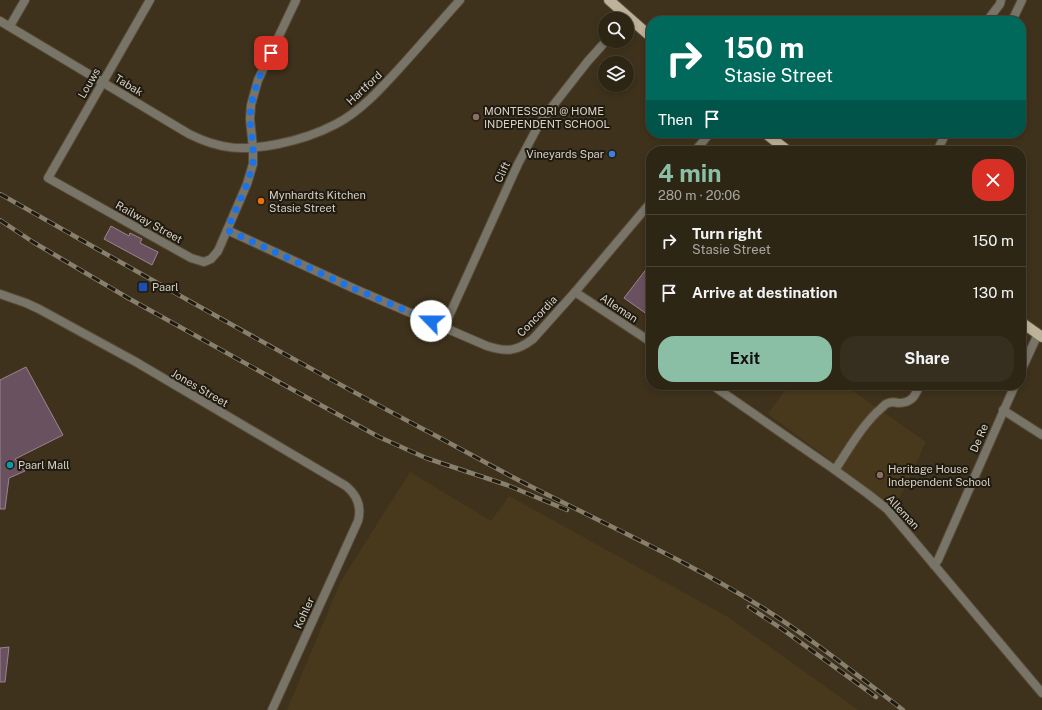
<!DOCTYPE html>
<meta charset="utf-8">
<style>
:root{--surface:#2e2615;--page:#362e1e;--text:#f1f3f6;--muted:#a7a5a0;--line:#494334;--accent:#8abfa5}
body{margin:0;font-family:"Public Sans",sans-serif;background:var(--page);color:var(--text);height:100vh;display:flex;flex-direction:column;font-size:15px;white-space:nowrap}
*{box-sizing:border-box;margin:0}
p{font-size:13px;color:var(--muted)}
.icon{flex:none;width:22px;height:22px;fill:none;stroke:currentColor;stroke-width:2;stroke-linecap:round;stroke-linejoin:round}
.map{position:relative;flex:1;overflow:hidden}
.drawer{position:absolute;left:646px;top:146px;width:380px;height:244px;display:flex;flex-direction:column;background:var(--surface);border-radius:16px;box-shadow:0 2px 6px #0003,0 0 0 1px var(--line)}
.drawer>*{flex:none}
.hud{position:absolute;left:646px;top:16px;width:380px;height:122px;border-radius:16px;box-shadow:0 2px 6px #0003,0 0 0 1px var(--line);background:#00695c;color:#fff;overflow:hidden}
.controls{position:absolute;left:598px;top:12px;display:grid;gap:8px}
.controls a{display:grid;place-items:center;width:36px;height:36px;border-radius:50%;background:var(--surface);box-shadow:0 2px 6px #0003,0 0 0 1px var(--line);font-size:20px}
.pin{position:absolute;display:grid;place-items:center;width:34px;height:34px;color:#fff;margin:-17px;border-radius:8px;box-shadow:0 2px 6px #0006}
.me{position:absolute;width:44px;margin:-22px;rotate:293deg;stroke-linejoin:round;filter:drop-shadow(0 0 3px #0008)}
.turn{display:flex;align-items:center;gap:14px;height:84px;padding:0 12px;font-size:18px}
.turn .icon{width:52px;height:52px;stroke-width:2.5}
.turn b{display:block;font-size:28px;line-height:34px}
.then{display:flex;align-items:center;height:38px;padding:0 12px;background:#0003;gap:8px;font-size:15px}
.round{display:grid;place-items:center;flex:none;width:42px;height:42px;border-radius:16px;background:var(--page)}
.overview{display:flex;align-items:center;justify-content:space-between;height:68px;padding:0 12px}
h1{font-size:24px;font-weight:700;line-height:30px;color:var(--accent)}
.action{display:flex;gap:8px;margin-top:auto;padding:8px 12px}
.action a{flex:1;height:46px;border-radius:16px;background:var(--accent);color:#111;font-size:16px;font-weight:700;line-height:46px;text-align:center}
.action a+a{background:var(--page);color:var(--text)}
ul{padding:0;list-style:none}
li{display:flex;align-items:center;gap:12px;height:52px;padding:0 12px;border-top:1px solid var(--line)}
li div{flex:1}
li b{display:block;font-size:15px}
li em{font-style:normal}
.map>svg:first-child{display:block}
.built{fill:#49391c}
.building{fill:#695160;stroke:#9e8393}
.lines{fill:none;stroke-linecap:round;stroke-linejoin:round}
.street-casing{stroke:#5a4e3a;stroke-width:10}
.primary-casing{stroke:#5a4e3a;stroke-width:12}
.street{stroke:#797468;stroke-width:8}
.primary{stroke:#bdb39a;stroke-width:10}
.rail-casing{stroke:#897f6d;stroke-width:4.5}
.rail{stroke:#201b11;stroke-width:3;stroke-dasharray:9;stroke-linecap:butt}
.route{stroke:#1a73e8;stroke-width:7;stroke-dasharray:0 12.6}
.education-dot{fill:#8d6e63;stroke:#201b11;stroke-width:1.5}
.shop-dot{fill:#3f7fe0;stroke:#201b11;stroke-width:1.5}
.food-dot{fill:#e8710a;stroke:#201b11;stroke-width:1.5}
.transit-dot{fill:#1a4fb4;stroke:#201b11;stroke-width:1.5}
.culture-dot{fill:#0f9aa8;stroke:#201b11;stroke-width:1.5}
.labels{text-anchor:middle;stroke-width:4;stroke-linejoin:round;paint-order:stroke}
.street-label{font-size:11px;fill:#d8d0c3;stroke:#201b11}
.poi-label{font-size:11px;fill:#d8d0c3;stroke:#201b11;text-anchor:start}
</style>
<div class="map">
<svg width="1042" height="710" viewBox="0 0 1042 710">
<rect width="100%" height="100%" fill="#3e321c"/>
<g class="built">
<polygon points="789,385 844,385 926,442 895,508 768,414"/>
<polygon points="410,472 491,521 509,496 728,617 858,710 287,710 340,583"/>
</g>
<g class="building">
<polygon points="111,226 129,236 130,233 142,239 140,243 158,252 152,265 104,239"/>
<polygon points="651,263 651,317 624,298"/>
<polygon points="26,367 63,435 15,459 25,471 9,478 5,509 0,509 0,380"/>
<polygon points="9,647 5,682 0,682 0,648"/>
</g>
<g class="lines">
<g class="street-casing">
<g id="street">
<polyline points="150,0 48,178 191,258 204,262 211,259 218,251 247,184 253,164 253,148 250,119 251,105 258,80 296,0"/>
<path d="M0,21L189,134C221,150 244,151 278,144C298,140 317,134 336,124C363,110 385,84 406,61C424,41 442,20 460,0"/>
<polyline points="987,21 1000,4 1001,0"/>
<polyline points="1012,21 1022,0"/>
<polyline points="10,26 25,0"/>
<polyline points="695,151 710,133"/>
<polyline points="937,151 946,133"/>
<path d="M227,230L355,289L487,346C506,352 516,352 533,339L575,292L651,202"/>
<polyline points="575,292 651,342"/>
<path d="M0,294L26,303L39,309L136,362L346,486C357,495 362,506 358,521L272,710"/>
<polyline points="444,327 518,164 537,128 548,112 588,61 606,41"/>
<polyline points="1021,371 1038,334"/>
<polyline points="712,385 835,470 868,494 887,509 1042,693"/>
<polyline points="1003,410 1042,435"/>
<path d="M835,470C848,450 860,429 877,412C880,410 883,406 886,404C890,402 894,402 898,403C912,403 915,396 920,385"/>
<polyline points="934,565 938,560 1015,385"/>
</g>
</g>
<g class="primary-casing">
<g id="primary">
<polyline points="609,0 651,37"/>
<polyline points="765,133 788,151"/>
<polyline points="1021,322 1042,337"/>
</g>
</g>
<use href="#street" class="street"/>
<use href="#primary" class="primary"/>
<g class="rail-casing">
<g id="rail">
<path d="M0,194C140,273 279,353 421,428C458,447 494,468 532,487C609,526 689,562 763,608C812,639 857,675 903,710"/>
<polyline points="0,220 33,242 128,298 286,386 379,437 426,458 507,485 567,510"/>
<polyline points="749,607 782,629 876,697"/>
</g>
</g>
<use href="#rail" class="rail"/>
</g>
<g class="lines">
<polyline class="route" points="271,53 258,80 251,105 250,119 253,148 253,164 247,184 227,230 355,289 431,321"/>
</g>
<g class="education-dot">
<circle cx="476" cy="117" r="4"/>
<circle cx="880" cy="475" r="4"/>
</g>
<circle class="shop-dot" cx="612" cy="154" r="4"/>
<circle class="food-dot" cx="261" cy="201" r="4"/>
<rect class="transit-dot" x="138" y="282" width="10" height="10" rx="2"/>
<circle class="culture-dot" cx="10" cy="465" r="4"/>
<g class="labels">
<g class="street-label">
<text transform="translate(89 83) rotate(-60)" y="4">Louws</text>
<text transform="translate(129 85) rotate(31)" y="4">Tabak</text>
<text transform="translate(364 88) rotate(-43)" y="4">Hartford</text>
<text transform="translate(502 172) rotate(-65)" y="4">Clift</text>
<text transform="translate(149 222) rotate(29)" y="4">Railway Street</text>
<text transform="translate(619 308) rotate(33)" y="4">Alleman</text>
<text transform="translate(537 316) rotate(-46)" y="4">Concordia</text>
<text transform="translate(200 388) rotate(30)" y="4">Jones Street</text>
<text transform="translate(979 438) rotate(-67)" y="4">De Re</text>
<text transform="translate(903 512) rotate(47)" y="4">Alleman</text>
<text transform="translate(304 613) rotate(-66)" y="4">Kohler</text>
</g>
<g class="poi-label">
<text x="484" y="115">MONTESSORI @ HOME<tspan x="484" dy="13">INDEPENDENT SCHOOL</tspan></text>
<text x="604" y="158" text-anchor="end">Vineyards Spar</text>
<text x="269" y="199">Mynhardts Kitchen<tspan x="269" dy="13">Stasie Street</tspan></text>
<text x="152" y="291">Paarl</text>
<text x="18" y="469">Paarl Mall</text>
<text x="888" y="473">Heritage House<tspan x="888" dy="13">Independent School</tspan></text>
</g>
</g>
</svg>
<div class="controls">
<a><svg class="icon" aria-label="search" viewBox="0 0 24 24"><circle cx="10" cy="10" r="6"/><path d="M15 15l6 6"/></svg></a>
<a><svg class="icon" aria-label="layers" viewBox="0 0 24 24"><path d="M12 4l9 5-9 5-9-5zM3 14l9 5 9-5"/></svg></a>
</div>
<div class="pin" style="left:271px;top:53px;background:#d93025"><svg class="icon" aria-label="arrive" viewBox="0 0 24 24"><path d="M6 21V4h12l-3 4 3 4H6"/></svg></div>
<svg class="me" style="left:431px;top:321px" viewBox="-20 -20 40 40"><circle r="19" fill="#fff"/><path d="M0-13L10 11 0 6-10 11z" fill="#1a73e8"/></svg>
<div class="hud">
<div class="turn"><svg class="icon" aria-label="right" viewBox="0 0 24 24"><path d="M7 20v-9h11M14 6l5 5-5 5"/></svg><div><b>150 m</b>Stasie Street</div></div>
<div class="then">Then<svg class="icon" aria-label="arrive" viewBox="0 0 24 24"><path d="M6 21V4h12l-3 4 3 4H6"/></svg></div>
</div>
<section class="drawer">
<div class="overview"><div><h1>4 min</h1><p>280 m · 20:06</p></div><a class="round" style="background:#d93025;color:#fff"><svg class="icon" aria-label="close" viewBox="0 0 24 24"><path d="M6 6l12 12M18 6L6 18"/></svg></a></div>
<ul>
<li><svg class="icon" aria-label="right" viewBox="0 0 24 24"><path d="M7 20v-9h11M14 6l5 5-5 5"/></svg><div><b>Turn right</b><p>Stasie Street</p></div><em>150 m</em></li>
<li><svg class="icon" aria-label="arrive" viewBox="0 0 24 24"><path d="M6 21V4h12l-3 4 3 4H6"/></svg><div><b>Arrive at destination</b></div><em>130 m</em></li>
</ul>
<div class="action"><a>Exit</a><a>Share</a></div>
</section>
</div>
